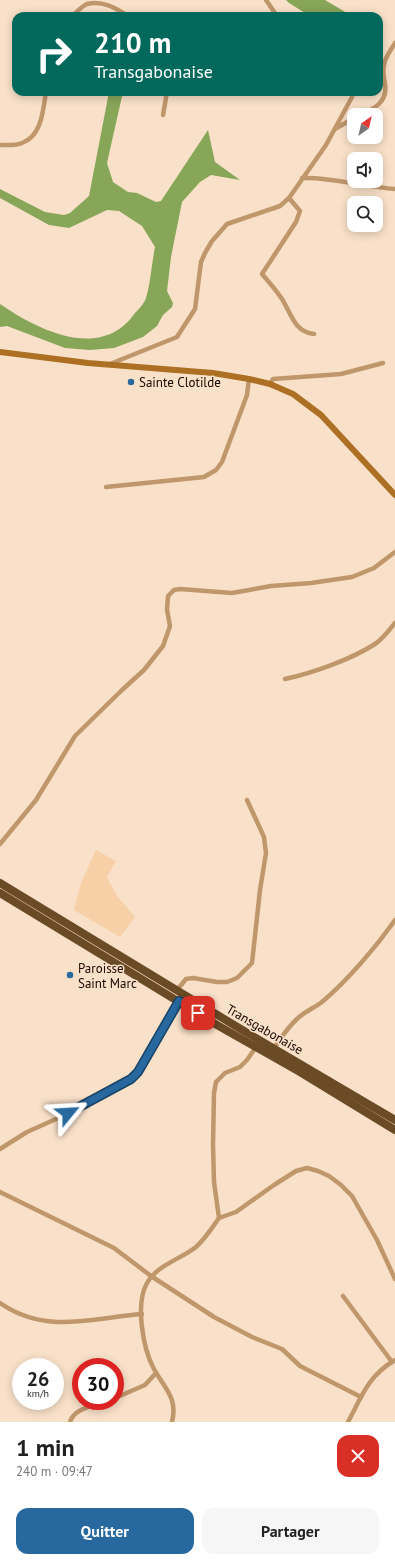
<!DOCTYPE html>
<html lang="fr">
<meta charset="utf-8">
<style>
:root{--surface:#fff;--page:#f6f6f6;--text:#222;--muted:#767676;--accent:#27689e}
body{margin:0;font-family:"PT Sans",sans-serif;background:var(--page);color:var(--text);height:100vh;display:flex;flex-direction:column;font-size:15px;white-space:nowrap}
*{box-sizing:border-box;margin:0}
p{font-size:13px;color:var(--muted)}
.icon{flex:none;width:22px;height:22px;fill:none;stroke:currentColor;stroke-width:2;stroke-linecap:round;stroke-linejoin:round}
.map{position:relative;height:1422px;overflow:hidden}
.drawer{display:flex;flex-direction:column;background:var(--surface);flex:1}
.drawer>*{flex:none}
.hud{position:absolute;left:12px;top:12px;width:371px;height:84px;border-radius:12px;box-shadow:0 2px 10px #0003;background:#00695c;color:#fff;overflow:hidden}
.needle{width:26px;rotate:34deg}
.fabs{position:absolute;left:347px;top:108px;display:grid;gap:8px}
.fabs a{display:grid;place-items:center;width:36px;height:36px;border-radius:8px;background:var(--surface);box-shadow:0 2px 10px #0003;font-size:20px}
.speed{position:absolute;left:12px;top:1358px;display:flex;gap:8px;font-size:20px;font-weight:700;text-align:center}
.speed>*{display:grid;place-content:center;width:52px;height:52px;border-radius:50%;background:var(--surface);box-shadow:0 2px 10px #0003;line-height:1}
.speed small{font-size:10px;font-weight:400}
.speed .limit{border:6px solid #d22;background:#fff;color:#111}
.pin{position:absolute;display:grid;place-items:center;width:34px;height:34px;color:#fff;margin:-17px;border-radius:8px;box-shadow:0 2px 6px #0006}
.me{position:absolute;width:44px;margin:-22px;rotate:63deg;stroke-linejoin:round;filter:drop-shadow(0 0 3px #0008)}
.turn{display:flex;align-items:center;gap:14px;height:84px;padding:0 16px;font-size:18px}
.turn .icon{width:52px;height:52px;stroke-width:2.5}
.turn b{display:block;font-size:28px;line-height:34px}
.round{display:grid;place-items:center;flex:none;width:42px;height:42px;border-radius:12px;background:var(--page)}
.head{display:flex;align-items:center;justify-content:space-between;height:68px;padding:0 16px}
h1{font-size:24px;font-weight:700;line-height:30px}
.action{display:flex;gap:8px;margin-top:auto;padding:8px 16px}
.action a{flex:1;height:46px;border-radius:12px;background:var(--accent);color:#fff;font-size:16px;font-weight:700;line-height:46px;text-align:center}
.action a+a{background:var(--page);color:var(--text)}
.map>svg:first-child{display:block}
.built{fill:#f8d0a8}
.water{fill:#87a658}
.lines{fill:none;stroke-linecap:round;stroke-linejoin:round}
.street{stroke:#c0966b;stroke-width:4.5}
.secondary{stroke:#ac6f23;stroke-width:6}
.highway{stroke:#6b4a26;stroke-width:8}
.route-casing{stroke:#194467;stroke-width:10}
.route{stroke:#27689e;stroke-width:7}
.poi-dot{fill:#27689e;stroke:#f9e0c8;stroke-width:1.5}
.labels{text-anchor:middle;stroke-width:3;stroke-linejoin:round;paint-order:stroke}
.poi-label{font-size:13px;fill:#170700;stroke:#f9e0c8;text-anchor:start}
.street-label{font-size:13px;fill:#170700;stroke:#f9e0c8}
</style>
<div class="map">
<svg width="395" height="1422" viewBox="0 0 395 1422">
<rect width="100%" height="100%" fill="#f9e0c8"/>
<polygon class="built" points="96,850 116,861 107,877 117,896 135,917 120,937 74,910 81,883"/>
<g class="water">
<polygon points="286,0 325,0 352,16 310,16 289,3"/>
<path d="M109,92H123L107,163L113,182L128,192L137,193L156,202L161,201L208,130L215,162L240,180L211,175L200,182L182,202L171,257L167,291L173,303L172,307L163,315L157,326L143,337L114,348L90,350L65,348L7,326L0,327V304C38,330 101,362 135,313C139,309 144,304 146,298C150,286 152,262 155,247L142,226L119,211L107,210L69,228L49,225L0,198V189L45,212L64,215L70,213L89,196Z"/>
</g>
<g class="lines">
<g class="street">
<polyline points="266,0 277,16"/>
<path d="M72,16C77,12 82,6 87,4C102,0 116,8 128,16"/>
<polyline points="163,115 167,92"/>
<path d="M360,115C374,109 388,102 385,84C384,77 382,73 384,65C385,57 391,50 395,43"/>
<polyline points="335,129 354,118"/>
<path d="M0,145C7,145 16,146 22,143C42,136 43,110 46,92"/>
<path d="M302,178C333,177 364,187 395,189"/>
<path d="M289,198L300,211L296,222L262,274C269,282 276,290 282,299C291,313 294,332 314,334"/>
<polyline points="110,364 177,337 195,309 201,262 205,253 212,241 227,224 280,206 289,198 326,145 352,97 353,92"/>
<polyline points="270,384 273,379 341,374 383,363"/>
<polyline points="106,487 204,477 216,470 222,462 247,395 249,379"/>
<path d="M285,679C313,673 352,659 375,644C383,639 389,630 395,623"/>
<polyline points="0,844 36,800 75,736 122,690 144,670 163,646 170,626 167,610 168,596 174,590 180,589 232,593 271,586 311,583 352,577 374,568 395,552"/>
<polyline points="177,990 186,979 193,978 217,982 227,982 237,978 252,963 260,890 266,853 264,837 247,800"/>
<path d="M274,1048C281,1038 288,1027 297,1019C304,1012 314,1008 322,1002C347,981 376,947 395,920"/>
<path d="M0,1149L27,1132L56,1119L131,1079C152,1058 164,1027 179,1001"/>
<polyline points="0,1192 114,1248 151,1276 214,1317 252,1337 282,1349 300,1366 361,1397"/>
<polyline points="219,1218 236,1212 274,1185 296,1171 307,1168 318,1171 329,1176 341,1185 352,1196 377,1240 395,1279"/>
<polyline points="343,1296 392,1362"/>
<path d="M0,1303C47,1335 90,1318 142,1314"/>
<polyline points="115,1398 145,1385 156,1373"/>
<path d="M70,1422C74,1408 94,1406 106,1401"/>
<path d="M172,1422C178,1398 165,1389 154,1369C143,1349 135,1304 147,1283C157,1265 181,1259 196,1247C205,1239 212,1228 219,1218L214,1182L213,1145L214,1093L216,1082L225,1073L240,1067L247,1060L256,1047"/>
<path d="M348,1422C362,1396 368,1376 395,1360"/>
</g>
<polyline class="secondary" points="0,352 88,363 213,373 249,379 270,384 293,394 321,415 395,495"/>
<g class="highway">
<polyline points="0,883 239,1028 395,1120"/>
<polyline points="0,893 217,1025 300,1072 395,1130"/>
</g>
</g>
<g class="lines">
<g class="route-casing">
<polyline id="route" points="68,1113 131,1079 138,1072 179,1001 198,1013"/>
</g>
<use href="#route" class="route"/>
</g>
<g class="poi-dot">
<circle cx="131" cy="382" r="4"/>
<circle cx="70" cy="975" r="4"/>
</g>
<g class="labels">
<g class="poi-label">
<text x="139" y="387">Sainte Clotilde</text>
<text x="78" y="973">Paroisse<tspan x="78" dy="15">Saint Marc</tspan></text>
</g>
<g class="street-label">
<text transform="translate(265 1029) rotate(30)" y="5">Transgabonaise</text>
</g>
</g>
</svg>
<div class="fabs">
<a><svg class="needle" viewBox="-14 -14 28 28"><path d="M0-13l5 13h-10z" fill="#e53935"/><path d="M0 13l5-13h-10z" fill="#767676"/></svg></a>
<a><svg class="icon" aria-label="sound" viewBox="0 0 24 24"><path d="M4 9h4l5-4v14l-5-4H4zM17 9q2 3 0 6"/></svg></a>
<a><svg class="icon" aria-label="search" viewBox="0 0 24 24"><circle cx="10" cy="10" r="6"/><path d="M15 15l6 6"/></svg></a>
</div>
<div class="speed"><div>26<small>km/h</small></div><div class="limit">30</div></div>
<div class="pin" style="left:198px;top:1013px;background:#d93025"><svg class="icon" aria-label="arrive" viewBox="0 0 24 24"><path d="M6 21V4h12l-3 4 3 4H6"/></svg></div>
<svg class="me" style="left:68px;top:1113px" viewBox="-20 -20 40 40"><path d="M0-17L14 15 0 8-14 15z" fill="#27689e" stroke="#fff" stroke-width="4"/></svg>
<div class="hud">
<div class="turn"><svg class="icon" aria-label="right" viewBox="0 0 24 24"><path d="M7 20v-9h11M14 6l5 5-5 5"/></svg><div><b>210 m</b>Transgabonaise</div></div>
</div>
</div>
<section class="drawer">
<div class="head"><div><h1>1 min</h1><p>240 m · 09:47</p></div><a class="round" style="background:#d93025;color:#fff"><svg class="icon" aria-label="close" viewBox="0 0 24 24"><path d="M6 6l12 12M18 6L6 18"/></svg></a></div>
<div class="action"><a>Quitter</a><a>Partager</a></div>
</section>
